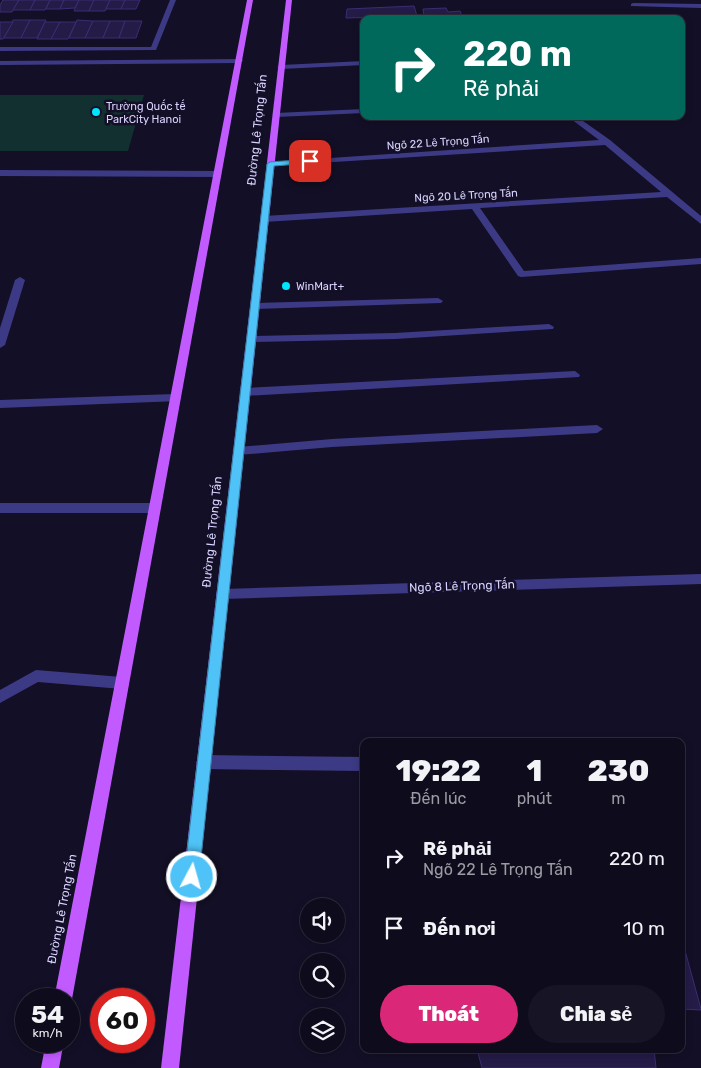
<!DOCTYPE html>
<html lang="vi">
<meta charset="utf-8">
<style>
:root{--surface:#0e0b1c;--page:#171425;--text:#f1f3f6;--muted:#9b9ba3;--line:#2e2b3b;--accent:#db2777}
body{margin:0;font-family:Rubik,sans-serif;background:var(--page);color:var(--text);height:100vh;display:flex;flex-direction:column;font-size:19px;white-space:nowrap}
*{box-sizing:border-box;margin:0}
p{font-size:16px;color:var(--muted)}
.icon{flex:none;width:28px;height:28px;fill:none;stroke:currentColor;stroke-width:2;stroke-linecap:round;stroke-linejoin:round}
.map{position:relative;flex:1;overflow:hidden}
.drawer{position:absolute;left:360px;top:738px;width:325px;height:315px;display:flex;flex-direction:column;background:var(--surface);border-radius:10px;box-shadow:0 2px 8px #0003,0 0 0 1px var(--line)}
.drawer>*{flex:none}
.guide{position:absolute;left:360px;top:15px;width:325px;height:105px;border-radius:10px;box-shadow:0 2px 8px #0003,0 0 0 1px var(--line);background:#00695c;color:#fff;overflow:hidden}
.fabs{position:absolute;left:300px;top:898px;display:grid;gap:10px}
.fabs a{display:grid;place-items:center;width:45px;height:45px;border-radius:50%;background:var(--surface);box-shadow:0 2px 8px #0003,0 0 0 1px var(--line);font-size:25px}
.speed{position:absolute;left:15px;top:988px;display:flex;gap:10px;font-size:25px;font-weight:700;text-align:center}
.speed>*{display:grid;place-content:center;width:65px;height:65px;border-radius:50%;background:var(--surface);box-shadow:0 2px 8px #0003,0 0 0 1px var(--line);line-height:1}
.speed small{font-size:12px;font-weight:400}
.speed .limit{border:8px solid #d22;background:#fff;color:#111}
.pin{position:absolute;display:grid;place-items:center;width:42px;height:42px;color:#fff;margin:-21px;border-radius:10px;box-shadow:0 2px 8px #0006}
.me{position:absolute;width:55px;margin:-28px;rotate:6deg;stroke-linejoin:round;filter:drop-shadow(0 0 4px #0008)}
.turn{display:flex;align-items:center;gap:18px;height:105px;padding:0 20px;font-size:22px}
.turn .icon{width:65px;height:65px;stroke-width:2.5}
.turn b{display:block;font-size:35px;line-height:42px}
.eta{display:flex;justify-content:space-evenly;align-items:center;height:85px;text-align:center}
.eta b{font-size:30px;font-weight:800;line-height:35px}
.cta{display:flex;gap:10px;margin-top:auto;padding:10px 20px}
.cta a{flex:1;height:58px;border-radius:30px;background:var(--accent);color:#fff;font-size:20px;font-weight:800;line-height:58px;text-align:center}
.cta a+a{background:var(--page);color:var(--text)}
ul{padding:0;list-style:none}
li{display:flex;align-items:center;gap:15px;height:70px;padding:0 20px}
li div{flex:1}
li b{display:block;font-size:19px}
li em{font-style:normal}
.map>svg:first-child{display:block}
.green{fill:#12302f}
.building{fill:#241b47;stroke:#3b2d73}
.lines{fill:none;stroke-linecap:round;stroke-linejoin:round}
.minor{fill:#3d3a85;fill-rule:evenodd}
.major{fill:#c25bff;fill-rule:evenodd}
.route{fill:#4fc3f7;stroke:#337fa1}
.poi-dot{fill:#00e5ff;stroke:#130f26;stroke-width:2}
.labels{text-anchor:middle;stroke-width:5;stroke-linejoin:round;paint-order:stroke}
.far-poi-label{font-size:11px;fill:#d9d4ff;stroke:#130f26;text-anchor:start}
.far-street-label{font-size:11px;fill:#d9d4ff;stroke:#130f26}
.street-label{font-size:12px;fill:#d9d4ff;stroke:#130f26}
</style>
<div class="map">
<svg width="701" height="1068" viewBox="0 0 701 1068">
<rect width="100%" height="100%" fill="#130f26"/>
<polygon class="green" points="0,95 144,95 128,151 0,151"/>
<g class="building">
<polygon points="3,0 19,0 12,12 0,12 0,5"/>
<polygon points="19,0 35,0 30,10 13,10"/>
<polygon points="35,0 50,0 45,10 30,10"/>
<polygon points="50,0 64,0 60,9 46,9"/>
<polygon points="64,0 79,0 75,8 60,9"/>
<polygon points="79,0 94,0 89,11 74,11"/>
<polygon points="94,0 110,0 105,11 89,11"/>
<polygon points="110,0 125,0 121,9 106,9"/>
<polygon points="125,0 140,0 136,9 121,9"/>
<polygon points="414,6 417,16 346,18 347,9"/>
<polygon points="446,8 448,12 460,11 463,19 437,19 436,16 424,16 423,9"/>
<polygon points="13,20 30,20 21,38 4,38"/>
<polygon points="30,20 46,20 37,38 21,38"/>
<polygon points="77,20 93,21 85,38 69,38"/>
<polygon points="93,21 110,21 103,38 85,38"/>
<polygon points="110,21 125,21 119,38 103,38"/>
<polygon points="125,21 142,21 136,38 119,38"/>
<polygon points="0,22 13,22 3,39 0,39"/>
<polygon points="45,22 60,22 51,39 37,39"/>
<polygon points="60,22 76,22 68,39 51,39"/>
<polygon points="681,936 701,1009 701,1010 681,1009"/>
<polygon points="477,1049 654,1049 656,1068 482,1068"/>
</g>
<g class="lines">
<g class="minor">
<polygon points="170,0 176,0 156,50 0,51 0,47 151,47"/>
<polygon points="633,3 701,4 701,8 631,6 631,4"/>
<polygon points="242,59 243,61 239,63 0,65 0,61"/>
<polygon points="364,61 364,65 281,69 277,67 281,65"/>
<polygon points="364,109 364,113 276,117 272,115 276,113"/>
<polygon points="567,116 576,116 610,140 701,216 701,224 667,197 480,208 524,271 701,258 701,264 521,277 518,276 472,209 264,222 260,219 264,216 661,192 605,145 270,166 266,164 270,162 599,140"/>
<polygon points="0,170 218,171 222,174 218,177 0,176"/>
<polygon points="20,277 25,280 5,345 0,348 0,328 15,280"/>
<polygon points="438,298 443,301 441,303 255,309 250,306 255,303"/>
<polygon points="549,324 554,327 553,329 395,339 251,342 246,339 251,336 395,333"/>
<polygon points="575,371 580,375 579,377 244,396 239,392 244,388"/>
<polygon points="175,394 179,395 180,398 179,401 0,408 0,400"/>
<polygon points="597,425 603,429 597,433 332,447 238,455 232,451 238,447 332,439"/>
<polygon points="0,503 155,503 159,505 161,508 159,511 155,513 0,513"/>
<polygon points="701,574 701,584 223,599 218,598 216,594 218,590 223,589"/>
<polygon points="36,670 122,677 127,679 129,683 127,687 122,689 38,682 0,703 0,690"/>
<polygon points="204,755 364,757 364,771 204,769 199,767 196,762 199,757"/>
</g>
<g class="major">
<polygon points="247,0 253,0 72,999 69,1006 69,999 54,999"/>
<polygon points="286,0 292,0 179,1068 161,1068"/>
<polygon points="46,1041 64,1041 59,1068 41,1068"/>
</g>
</g>
<polygon class="route" points="310,159 313,160 313,163 274,166 199,877 197,883 192,885 186,883 184,877 267,164 270,162"/>
<g class="poi-dot">
<circle cx="96" cy="112" r="5"/>
<circle cx="286" cy="286" r="5"/>
</g>
<g class="labels">
<g class="far-poi-label">
<text x="106" y="110">Trường Quốc tế<tspan x="106" dy="13">ParkCity Hanoi</tspan></text>
<text x="296" y="290">WinMart+</text>
</g>
<g class="far-street-label">
<text transform="translate(438 142) rotate(-4)" y="4">Ngõ 22 Lê Trọng Tấn</text>
<text transform="translate(466 195) rotate(-3)" y="4">Ngõ 20 Lê Trọng Tấn</text>
</g>
<g class="street-label">
<text transform="translate(257 130) rotate(-84)" y="4">Đường Lê Trọng Tấn</text>
<text transform="translate(212 532) rotate(-84)" y="4">Đường Lê Trọng Tấn</text>
<text transform="translate(462 586) rotate(-2)" y="4">Ngõ 8 Lê Trọng Tấn</text>
<text transform="translate(62 909) rotate(-79)" y="4">Đường Lê Trọng Tấn</text>
</g>
</g>
</svg>
<div class="fabs">
<a><svg class="icon" aria-label="sound" viewBox="0 0 24 24"><path d="M4 9h4l5-4v14l-5-4H4zM17 9q2 3 0 6"/></svg></a>
<a><svg class="icon" aria-label="search" viewBox="0 0 24 24"><circle cx="10" cy="10" r="6"/><path d="M15 15l6 6"/></svg></a>
<a><svg class="icon" aria-label="layers" viewBox="0 0 24 24"><path d="M12 4l9 5-9 5-9-5zM3 14l9 5 9-5"/></svg></a>
</div>
<div class="speed"><div>54<small>km/h</small></div><div class="limit">60</div></div>
<div class="pin" style="left:310px;top:161px;background:#d93025"><svg class="icon" aria-label="arrive" viewBox="0 0 24 24"><path d="M6 21V4h12l-3 4 3 4H6"/></svg></div>
<svg class="me" style="left:192px;top:877px" viewBox="-20 -20 40 40"><circle r="17" fill="#4fc3f7" stroke="#fff" stroke-width="3"/><path d="M0-11L8 9 0 5-8 9z" fill="#fff"/></svg>
<div class="guide">
<div class="turn"><svg class="icon" aria-label="right" viewBox="0 0 24 24"><path d="M7 20v-9h11M14 6l5 5-5 5"/></svg><div><b>220 m</b>Rẽ phải</div></div>
</div>
<section class="drawer">
<div class="eta">
<div><b>19:22</b><p>Đến lúc</p></div>
<div><b>1</b><p>phút</p></div>
<div><b>230</b><p>m</p></div>
</div>
<ul>
<li><svg class="icon" aria-label="right" viewBox="0 0 24 24"><path d="M7 20v-9h11M14 6l5 5-5 5"/></svg><div><b>Rẽ phải</b><p>Ngõ 22 Lê Trọng Tấn</p></div><em>220 m</em></li>
<li><svg class="icon" aria-label="arrive" viewBox="0 0 24 24"><path d="M6 21V4h12l-3 4 3 4H6"/></svg><div><b>Đến nơi</b></div><em>10 m</em></li>
</ul>
<div class="cta"><a>Thoát</a><a>Chia sẻ</a></div>
</section>
</div>
